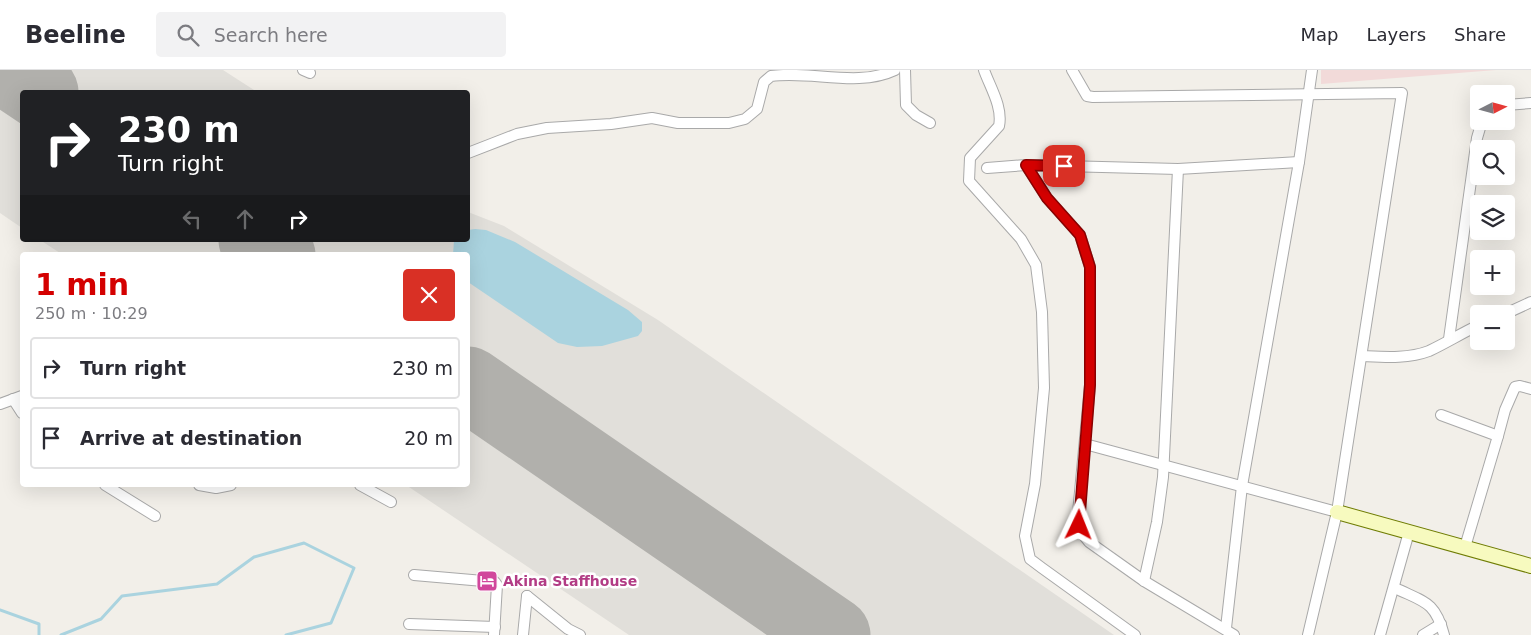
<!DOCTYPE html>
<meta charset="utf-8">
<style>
:root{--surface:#fff;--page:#f2f2f3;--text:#2b2b33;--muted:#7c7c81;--line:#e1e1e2;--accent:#d40000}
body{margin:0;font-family:"DejaVu Sans",sans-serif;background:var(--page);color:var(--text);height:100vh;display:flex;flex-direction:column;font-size:19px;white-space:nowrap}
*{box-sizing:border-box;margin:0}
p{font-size:16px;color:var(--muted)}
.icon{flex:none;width:28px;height:28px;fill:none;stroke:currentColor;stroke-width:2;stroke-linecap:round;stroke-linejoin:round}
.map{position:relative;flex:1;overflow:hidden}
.sheet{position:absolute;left:20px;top:182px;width:450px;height:235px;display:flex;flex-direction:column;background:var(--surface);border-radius:5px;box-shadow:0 5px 20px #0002}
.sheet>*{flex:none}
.banner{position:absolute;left:20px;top:20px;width:450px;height:152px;border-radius:5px;box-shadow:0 5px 20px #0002;background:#202124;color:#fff;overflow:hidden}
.needle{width:32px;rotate:84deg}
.controls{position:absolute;left:1470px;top:15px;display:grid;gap:10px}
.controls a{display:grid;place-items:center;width:45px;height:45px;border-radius:5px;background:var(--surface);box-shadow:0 5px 20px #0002;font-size:25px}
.pin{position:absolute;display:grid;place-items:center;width:42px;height:42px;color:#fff;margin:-21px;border-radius:10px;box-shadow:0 2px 8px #0006}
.me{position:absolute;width:55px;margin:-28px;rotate:2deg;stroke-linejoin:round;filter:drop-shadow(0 0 4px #0008)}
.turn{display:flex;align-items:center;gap:18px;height:105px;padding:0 15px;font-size:22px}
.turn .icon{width:65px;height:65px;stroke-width:2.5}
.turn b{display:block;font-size:35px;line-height:42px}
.lanes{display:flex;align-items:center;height:48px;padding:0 15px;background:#0003;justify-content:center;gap:25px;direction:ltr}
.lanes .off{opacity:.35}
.round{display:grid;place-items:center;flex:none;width:52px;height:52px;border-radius:5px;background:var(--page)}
.overview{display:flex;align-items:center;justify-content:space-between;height:85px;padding:0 15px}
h1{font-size:30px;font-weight:700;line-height:38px;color:var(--accent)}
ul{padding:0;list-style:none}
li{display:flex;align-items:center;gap:15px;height:62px;margin:0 10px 8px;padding:0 5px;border:2px solid var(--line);border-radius:5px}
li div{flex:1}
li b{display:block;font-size:19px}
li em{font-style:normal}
header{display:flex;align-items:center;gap:30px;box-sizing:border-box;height:70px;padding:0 25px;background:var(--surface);border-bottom:1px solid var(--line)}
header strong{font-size:24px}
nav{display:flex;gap:28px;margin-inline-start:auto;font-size:18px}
.search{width:350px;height:45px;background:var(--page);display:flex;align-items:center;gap:12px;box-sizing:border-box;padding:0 18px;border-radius:5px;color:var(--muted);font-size:19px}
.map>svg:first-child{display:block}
.commercial{fill:#f2dad9}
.airport{fill:#e1dfda}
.water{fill:#aad3df}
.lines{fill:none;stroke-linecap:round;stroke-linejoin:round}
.stream{stroke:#aad3df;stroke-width:3}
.runway{stroke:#b1b0ac;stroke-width:75}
.street-casing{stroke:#a9a9a9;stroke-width:12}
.secondary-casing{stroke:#707d05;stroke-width:16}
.street{stroke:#fff;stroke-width:10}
.secondary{stroke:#f7fabf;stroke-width:14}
.route-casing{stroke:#8a0000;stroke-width:12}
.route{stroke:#d40000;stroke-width:9}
.labels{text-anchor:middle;stroke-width:5;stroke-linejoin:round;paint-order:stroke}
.hotel-label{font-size:14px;font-weight:bold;fill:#b23c85;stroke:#fff;text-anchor:start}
</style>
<header>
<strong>Beeline</strong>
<div class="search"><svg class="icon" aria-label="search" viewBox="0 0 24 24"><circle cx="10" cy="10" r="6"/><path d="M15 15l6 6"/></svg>Search here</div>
<nav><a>Map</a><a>Layers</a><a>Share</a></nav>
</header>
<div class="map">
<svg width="1531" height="565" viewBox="0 0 1531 565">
<rect width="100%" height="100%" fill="#f2efe9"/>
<polygon class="commercial" points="1321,0 1496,0 1321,14"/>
<g class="airport">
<polygon points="0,0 223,0 257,22 22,22 22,158 0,143"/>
<polygon points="468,142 504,156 658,250 1114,565 629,565 406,415 468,415 468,185 63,185 40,170 468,170"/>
</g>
<polygon class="water" points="475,159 486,160 515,172 628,240 642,252 642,261 638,266 602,276 577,277 558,273 468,212 468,185 453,185 454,170 468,170 468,160"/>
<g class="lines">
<g class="stream">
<polyline points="0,540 39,554 39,565"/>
<polyline points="61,565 101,549 122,526 217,514 254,487 304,473 354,498 331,553 286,565"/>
</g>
<g class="runway">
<polyline points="8,0 41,22"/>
<polyline points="256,170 278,185"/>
<polyline points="468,314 833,565"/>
</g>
<g class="street-casing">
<g id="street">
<polyline points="303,0 310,3"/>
<polyline points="905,0 906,35 916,45 930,53"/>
<path d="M984,0C990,17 1003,37 999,56L970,88L969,111L1021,169L1036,195L1042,242L1044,318L1035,414L1025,466L1030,489L1042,498L1135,565"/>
<polyline points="1072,0 1087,26 1093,27 1402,23 1337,442 1308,565"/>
<polyline points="1506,35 1531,33"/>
<path d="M468,83L517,64L547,58L611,54L652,48L678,53H729L745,49L757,39L764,12L771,6C811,0 857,18 895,0"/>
<polyline points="1026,95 1047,128 1080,165 1090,197 1090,315 1078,443 1081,462 1089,472 1144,511 1234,565"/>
<polyline points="987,98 1026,95 1178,99 1299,92"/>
<polyline points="1505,244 1531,232"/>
<polyline points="1449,269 1477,68 1482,51"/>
<path d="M1362,286C1384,287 1408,289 1429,281C1446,273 1462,263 1479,255"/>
<polyline points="13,329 22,343"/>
<polyline points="0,334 22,326"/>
<polyline points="1441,345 1498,366 1465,477"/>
<polyline points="1498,366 1505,340 1515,317 1520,316 1531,319"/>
<polyline points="1085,374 1337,442"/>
<polyline points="105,415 155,446"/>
<polyline points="199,415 216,418 231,415"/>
<polyline points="360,415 391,432"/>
<polyline points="414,505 495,512 497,515 494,565"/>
<polyline points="1144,511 1157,452 1163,407 1178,99"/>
<path d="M1395,518C1424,532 1435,531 1444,565"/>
<polyline points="527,526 568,559 580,565"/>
<polyline points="409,554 495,557"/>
<polyline points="1226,558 1242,416 1299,92 1312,0"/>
<polyline points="523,565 527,526"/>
<polyline points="1380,565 1409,462"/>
<polyline points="1423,565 1441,554"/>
</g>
</g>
<g class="secondary-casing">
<polyline id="secondary" points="1337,442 1531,496"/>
</g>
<use href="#street" class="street"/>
<use href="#secondary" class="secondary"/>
</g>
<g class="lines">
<g class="route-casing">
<polyline id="route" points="1064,96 1026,95 1047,128 1080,165 1090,197 1090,315 1079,455"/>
</g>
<use href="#route" class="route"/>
</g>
<defs>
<g id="hotel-square" transform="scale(1.125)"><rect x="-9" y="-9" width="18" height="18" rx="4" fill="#d1479c" stroke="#fff"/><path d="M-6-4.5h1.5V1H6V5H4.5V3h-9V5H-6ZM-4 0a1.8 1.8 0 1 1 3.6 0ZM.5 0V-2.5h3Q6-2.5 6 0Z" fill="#fff"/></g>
</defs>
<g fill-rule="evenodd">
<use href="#hotel-square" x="487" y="511"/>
</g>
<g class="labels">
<g class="hotel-label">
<text x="503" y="516">Akina Staffhouse</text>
</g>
</g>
</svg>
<div class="controls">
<a><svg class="needle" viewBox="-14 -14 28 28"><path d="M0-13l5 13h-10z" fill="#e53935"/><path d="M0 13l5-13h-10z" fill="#7c7c81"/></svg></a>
<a><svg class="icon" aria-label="search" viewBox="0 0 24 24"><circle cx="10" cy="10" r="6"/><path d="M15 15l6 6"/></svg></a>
<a><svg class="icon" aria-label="layers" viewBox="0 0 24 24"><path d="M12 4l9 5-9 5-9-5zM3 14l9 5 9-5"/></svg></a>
<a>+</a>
<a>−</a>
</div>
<div class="pin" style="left:1064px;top:96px;background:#d93025"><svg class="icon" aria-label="arrive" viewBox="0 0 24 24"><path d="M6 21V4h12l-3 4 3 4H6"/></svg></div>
<svg class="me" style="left:1079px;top:455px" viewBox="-20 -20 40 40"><path d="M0-17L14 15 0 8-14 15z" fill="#d40000" stroke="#fff" stroke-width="4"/></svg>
<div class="banner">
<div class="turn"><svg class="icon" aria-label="right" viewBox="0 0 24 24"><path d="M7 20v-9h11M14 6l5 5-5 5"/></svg><div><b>230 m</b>Turn right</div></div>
<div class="lanes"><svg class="icon off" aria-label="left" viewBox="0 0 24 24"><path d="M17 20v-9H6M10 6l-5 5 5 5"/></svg><svg class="icon off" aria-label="ahead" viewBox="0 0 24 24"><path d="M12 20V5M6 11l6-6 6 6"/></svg><svg class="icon" aria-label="right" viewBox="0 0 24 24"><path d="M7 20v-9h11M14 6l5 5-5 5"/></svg></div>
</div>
<section class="sheet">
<div class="overview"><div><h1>1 min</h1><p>250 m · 10:29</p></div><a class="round" style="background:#d93025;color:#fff"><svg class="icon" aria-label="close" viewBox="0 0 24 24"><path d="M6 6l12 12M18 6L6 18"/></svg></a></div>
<ul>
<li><svg class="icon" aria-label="right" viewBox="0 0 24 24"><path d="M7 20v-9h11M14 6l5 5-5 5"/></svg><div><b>Turn right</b></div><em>230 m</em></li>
<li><svg class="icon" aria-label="arrive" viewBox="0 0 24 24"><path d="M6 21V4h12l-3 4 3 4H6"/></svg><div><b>Arrive at destination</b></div><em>20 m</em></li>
</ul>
</section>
</div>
